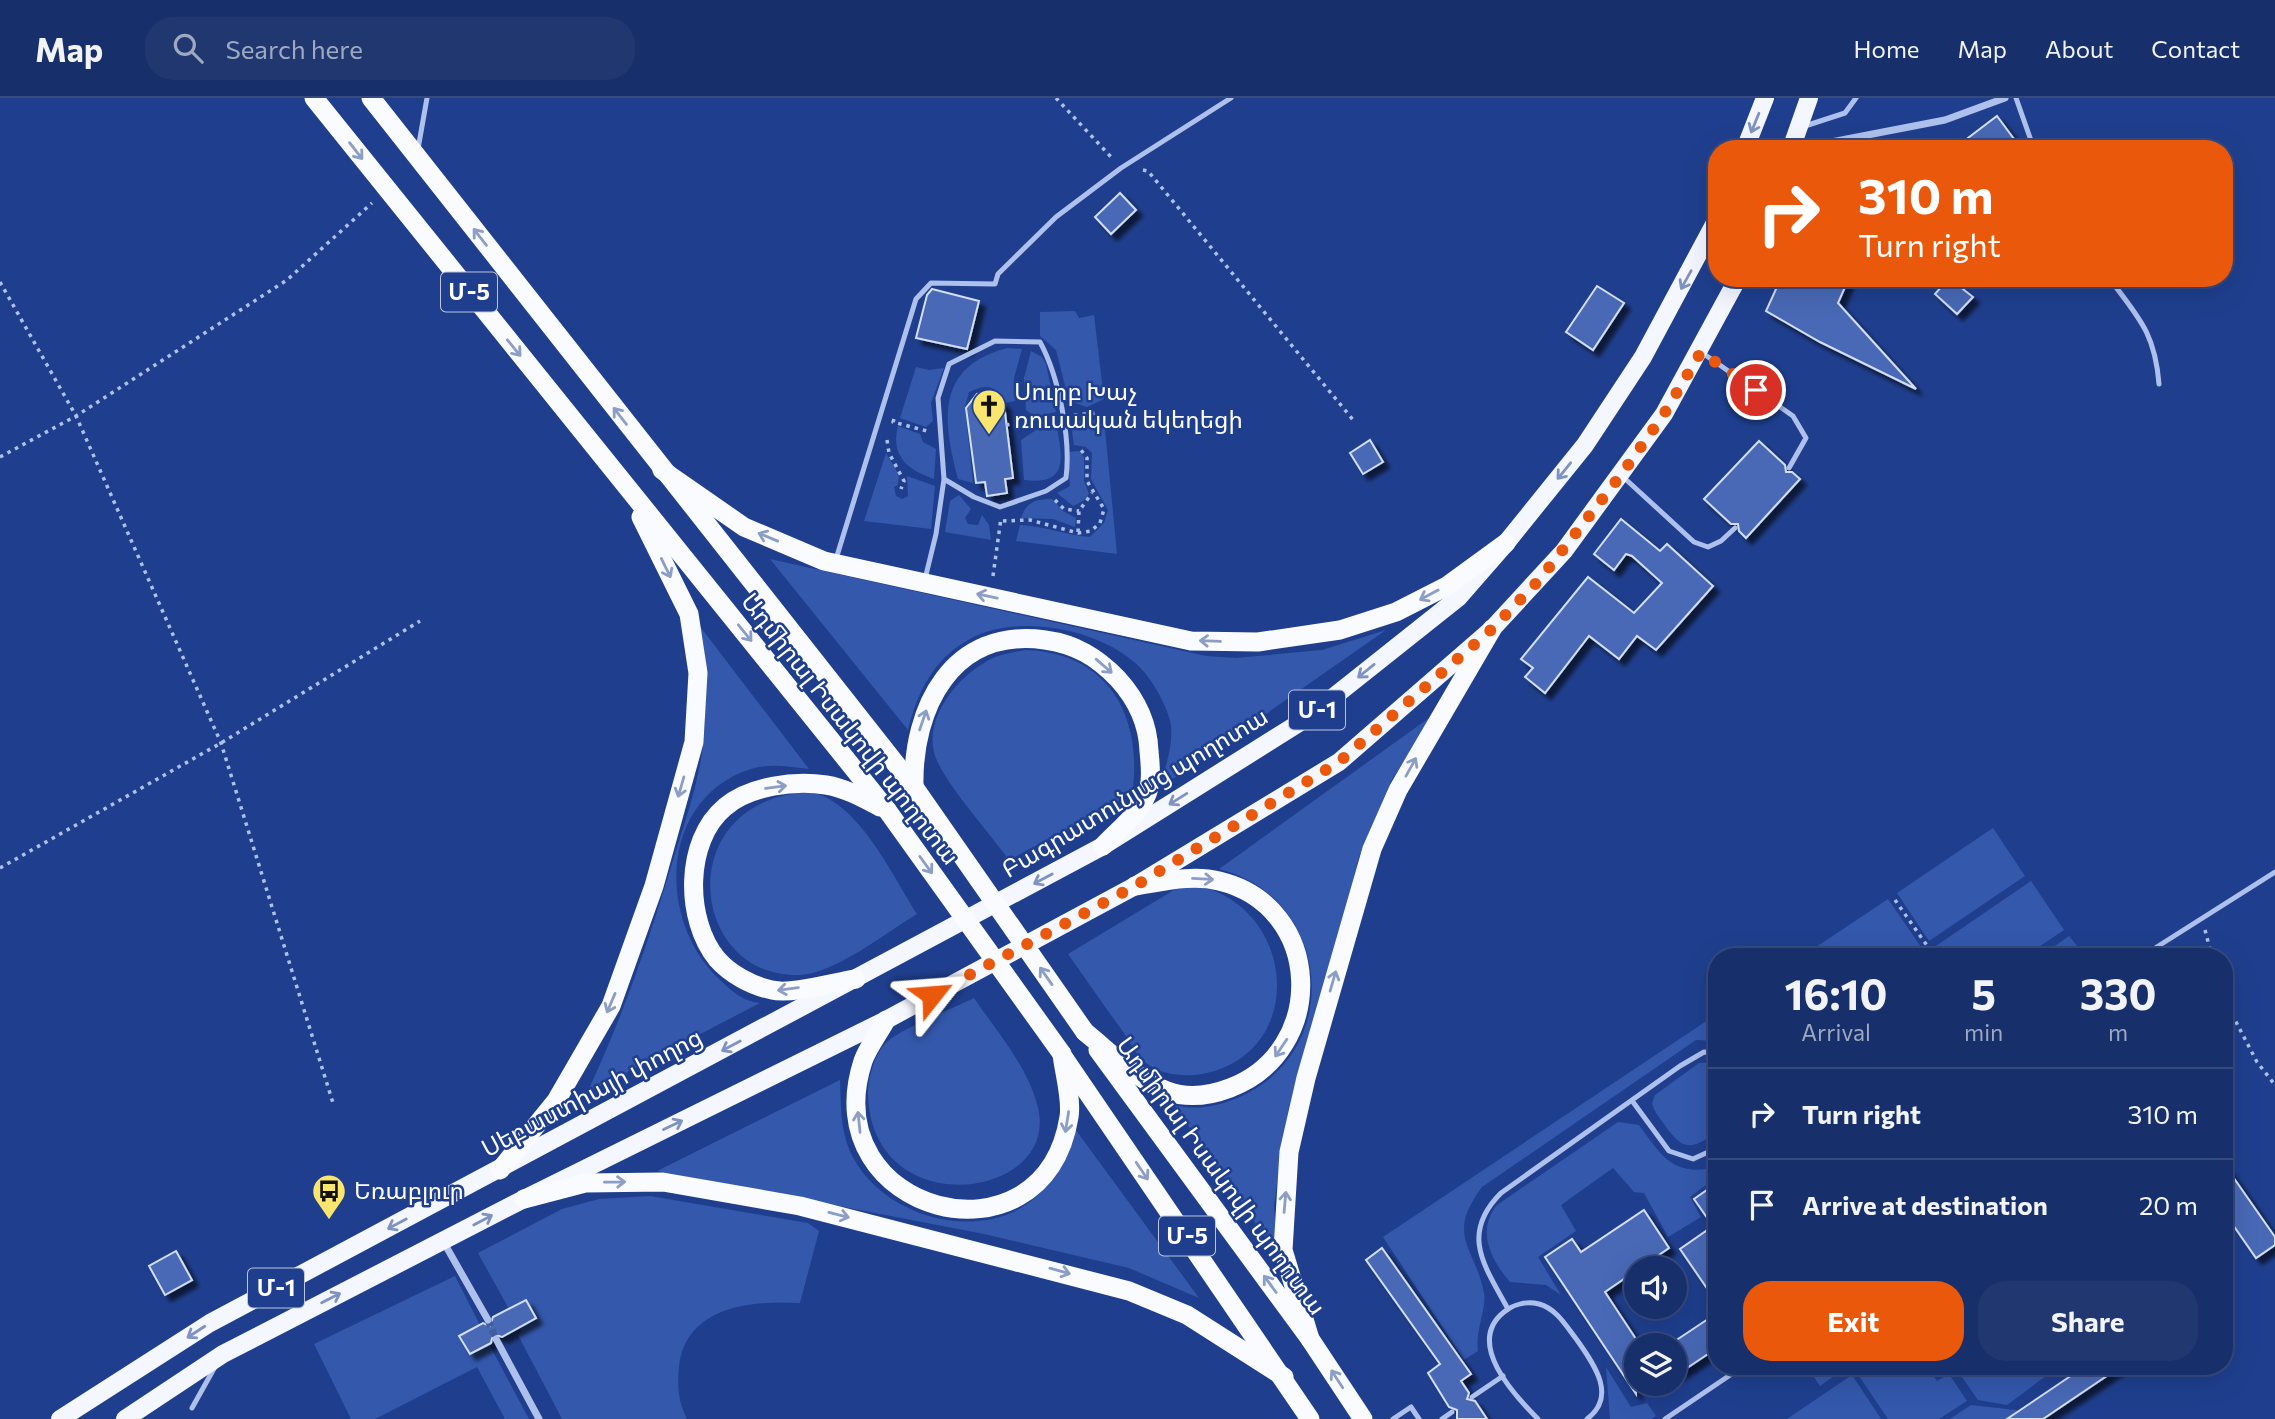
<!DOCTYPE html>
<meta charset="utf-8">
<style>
:root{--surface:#172f6a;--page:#203770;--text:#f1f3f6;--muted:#9ea9c1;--line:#364a7e;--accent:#ea580c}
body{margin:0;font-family:Commissioner,"Noto Sans Armenian",sans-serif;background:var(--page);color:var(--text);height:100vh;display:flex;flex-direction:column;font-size:26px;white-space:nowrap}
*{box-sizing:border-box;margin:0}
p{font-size:23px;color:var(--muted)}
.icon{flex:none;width:38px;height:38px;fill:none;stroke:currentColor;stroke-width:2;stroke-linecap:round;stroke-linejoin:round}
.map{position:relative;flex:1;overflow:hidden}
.drawer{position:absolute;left:1708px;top:850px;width:525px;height:427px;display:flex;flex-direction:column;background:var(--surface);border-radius:28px;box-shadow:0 7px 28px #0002,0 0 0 2px var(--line)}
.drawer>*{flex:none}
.guide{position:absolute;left:1708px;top:42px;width:525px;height:147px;border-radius:28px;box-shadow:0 7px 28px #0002,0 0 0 2px var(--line);background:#ea580c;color:#fff;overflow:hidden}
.controls{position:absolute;left:1624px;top:1158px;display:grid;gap:14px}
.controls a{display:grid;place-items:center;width:63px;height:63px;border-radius:50%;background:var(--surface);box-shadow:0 7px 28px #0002,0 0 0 2px var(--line);font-size:35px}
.pin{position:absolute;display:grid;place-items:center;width:60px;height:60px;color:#fff;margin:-30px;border:4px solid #fff;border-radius:50%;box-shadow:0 2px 7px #0007}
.me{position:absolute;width:77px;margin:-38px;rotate:62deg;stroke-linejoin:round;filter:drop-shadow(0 0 5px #0008)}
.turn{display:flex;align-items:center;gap:24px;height:147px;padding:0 35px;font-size:32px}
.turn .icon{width:91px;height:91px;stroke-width:2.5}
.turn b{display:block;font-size:49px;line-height:60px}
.eta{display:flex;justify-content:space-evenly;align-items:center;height:119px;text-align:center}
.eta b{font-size:42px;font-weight:700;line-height:49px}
.button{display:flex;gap:14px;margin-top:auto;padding:14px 35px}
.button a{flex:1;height:80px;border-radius:28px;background:var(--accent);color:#fff;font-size:28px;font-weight:700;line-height:80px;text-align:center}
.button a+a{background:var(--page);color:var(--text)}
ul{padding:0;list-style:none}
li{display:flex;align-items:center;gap:21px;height:91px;padding:0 35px;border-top:2px solid var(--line)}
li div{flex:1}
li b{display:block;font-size:26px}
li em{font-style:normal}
header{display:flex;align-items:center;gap:42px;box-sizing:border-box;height:98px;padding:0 35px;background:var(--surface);border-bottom:2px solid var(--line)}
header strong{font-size:33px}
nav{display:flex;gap:38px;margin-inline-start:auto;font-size:24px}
.search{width:490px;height:63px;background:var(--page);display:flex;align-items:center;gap:18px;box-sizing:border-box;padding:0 24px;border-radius:28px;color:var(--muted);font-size:26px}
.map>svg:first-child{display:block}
.green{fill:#3358ac}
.building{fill:#4869b6;stroke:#d3dff9;stroke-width:2;filter:url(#shadow)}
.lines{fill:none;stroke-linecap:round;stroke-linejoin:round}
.minor-tunnel{stroke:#415c9f;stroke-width:7;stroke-dasharray:7 3.5;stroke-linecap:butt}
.path{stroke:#aec1ed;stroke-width:3.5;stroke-dasharray:3.5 5;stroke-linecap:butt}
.service{stroke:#aec1ed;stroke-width:5}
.minor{stroke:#aec1ed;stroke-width:7}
.primary{stroke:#f4f7ff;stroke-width:18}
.trunk{stroke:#fafbff;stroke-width:19}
.trunk-bridge{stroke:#fafbff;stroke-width:19}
.oneway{stroke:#7f92c1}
.oneway2{stroke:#8c9dc6}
.route{stroke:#ea580c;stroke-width:12;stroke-dasharray:0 21.6}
.labels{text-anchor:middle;stroke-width:5;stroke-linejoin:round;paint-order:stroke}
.shield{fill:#1f3f8e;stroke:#bcc5dd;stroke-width:2}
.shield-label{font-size:23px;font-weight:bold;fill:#fff}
.poi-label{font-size:24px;fill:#fff;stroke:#1f3f8e;text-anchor:start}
.street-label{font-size:24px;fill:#fff;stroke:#1f3f8e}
</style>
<header>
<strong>Map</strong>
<div class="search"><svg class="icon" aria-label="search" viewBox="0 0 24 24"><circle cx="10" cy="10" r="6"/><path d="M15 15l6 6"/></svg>Search here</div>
<nav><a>Home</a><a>Map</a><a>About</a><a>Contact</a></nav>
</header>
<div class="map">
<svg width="2275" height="1321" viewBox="0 0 2275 1321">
<defs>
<filter id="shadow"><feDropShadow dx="6" dy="6" stdDeviation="2" flood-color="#0009"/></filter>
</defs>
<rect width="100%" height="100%" fill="#1f3f8e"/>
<g class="green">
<polygon points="1075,213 1079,220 1094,217 1104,301 1087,309 1069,303 1056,252 1040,238 1040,214"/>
<path d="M1007,250L1022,251L1014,280L1015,303L1005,305C995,286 987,286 969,294L965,309L973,385L958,381C942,321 936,269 1007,250Z"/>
<polygon points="1031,253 1042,259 1046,266 1056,314 1035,319 1026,312 1024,280"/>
<polygon points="916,269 929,272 944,270 931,305 933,323 926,329 900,320"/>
<path d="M1104,321L1117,456L1016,443L1020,427C1044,428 1066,437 1090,439L1104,425L1108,412L1091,381L1092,355L1086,349L1074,347L1072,333L1079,323Z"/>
<path d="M898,328L920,336L923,344L936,351L934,381C908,372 890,358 898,328Z"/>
<path d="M1057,330C1063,363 1067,387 1024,382L1021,342L1036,332Z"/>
<polygon points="1079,353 1084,359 1084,383 1089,396 1083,403 1073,408 1057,395 1070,388 1068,354"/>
<polygon points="886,355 899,377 898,387 894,389 896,398 902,401 908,398 907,378 935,388 931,431 864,423"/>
<polygon points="959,397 971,411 965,420 968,426 978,427 982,417 989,427 991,442 945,434 950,403"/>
<path d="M1052,401L1063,413L1076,420L1075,429L1053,421L1021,420C1026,404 1036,401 1052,401Z"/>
<path d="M770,461L1206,558L1236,560L1322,552L1386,532L1160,690C1165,670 1175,643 1170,622C1164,602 1150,577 1134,564C1095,530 1014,515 968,542C933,562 917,595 908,632Z"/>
<path d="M692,518L809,671C790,669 770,665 751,671C659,700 656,823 720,882C733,894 742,903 760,905L587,995C624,916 649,842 674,759C689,711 706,664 705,613C705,582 696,549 692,518Z"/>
<path d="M1025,552C1108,554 1144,619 1132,696L1009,762C988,733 954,696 938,665C919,628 953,583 984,565C996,557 1010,555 1025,552Z"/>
<path d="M1436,615L1391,683L1359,759L1279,1072L1274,1108L1278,1158L1174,1007C1198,1013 1219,1008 1242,998C1346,949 1330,799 1219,771Z"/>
<path d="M808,694C857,700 892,777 917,816C887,834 834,876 800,877C689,881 669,703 808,694Z"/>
<polygon points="1993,730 2025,778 1929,843 1897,795"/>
<polygon points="2031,783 2064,832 2024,859 1940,859 1933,850"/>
<path d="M1195,787C1296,807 1310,955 1202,976C1185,979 1161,977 1146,965C1137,959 1130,944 1124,935C1105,909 1087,883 1068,856L1174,792Z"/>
<polygon points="1888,801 1928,859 1875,859 1864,851 1848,859 1801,859"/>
<polygon points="2069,838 2086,859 2039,859"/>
<path d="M974,900C997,934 1029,970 1038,1010C1060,1102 871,1127 868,996C868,979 875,954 888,943C903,930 954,910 974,900Z"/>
<path d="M1717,916V943L1696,942L1482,1089C1445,1139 1475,1148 1484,1195C1487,1211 1475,1232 1478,1253L1464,1262L1383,1139Z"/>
<path d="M1713,964L1717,967V976L1709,982L1717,994V1034C1693,1050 1685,1055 1666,1029C1661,1021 1654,1014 1652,1005L1655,997L1699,965Z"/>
<path d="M840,982C841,1005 840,1029 849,1051C877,1118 978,1148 1035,1100C1057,1081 1065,1056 1075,1031L1199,1200L1129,1170L984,1136L657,1073Z"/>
<path d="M1618,1024L1639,1027C1661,1057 1672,1078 1713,1070L1717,1073V1079L1690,1099L1701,1119L1668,1139L1644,1095L1634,1094L1613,1070L1561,1107L1576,1133L1538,1159L1561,1197L1546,1187L1510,1184C1491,1162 1476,1133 1497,1107Z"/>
<path d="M650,1098L808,1125L819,1133L800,1205C752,1202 686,1208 679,1268C677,1288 678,1303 687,1321H562L518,1237L521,1234L520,1228L536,1220L526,1202L509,1211L478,1155L562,1111L599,1101Z"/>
<polygon points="455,1178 480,1227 460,1238 470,1256 489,1246 529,1321 505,1321 477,1269 375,1321 351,1321 314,1246"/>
<polygon points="1606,1269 1631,1309 1647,1305 1656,1318 1651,1321 1610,1321"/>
<polygon points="1807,1269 1838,1269 1841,1273 1820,1288"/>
<polygon points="1853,1269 1938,1269 1931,1274 1937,1283 1949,1276 1967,1303 1939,1321 1888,1321"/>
<polygon points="1955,1269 2058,1269 2007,1307 1978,1302"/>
<polygon points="1852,1277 1881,1321 1787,1321"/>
<polygon points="1971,1307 2016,1312 2022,1321 1950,1321"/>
</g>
<g class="building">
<polygon points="1997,18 2014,41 2000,51 1976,51 1968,40"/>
<polygon points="1120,95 1136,112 1111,136 1095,119"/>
<polygon points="1781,180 1849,180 1838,205 1916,291 1820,244 1766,213"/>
<polygon points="1949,180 1973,199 1957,216 1935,196"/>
<polygon points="1597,188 1624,205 1593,252 1566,234"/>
<polygon points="932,191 979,203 967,251 916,240 927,197"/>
<polygon points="989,294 1004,306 1013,380 1005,381 1007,395 987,398 985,384 976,385 966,310 977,296"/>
<polygon points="1370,342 1383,364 1363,376 1350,355"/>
<polygon points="1759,343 1785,367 1786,374 1792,374 1800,381 1746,440 1739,433 1738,426 1731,426 1704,401"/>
<polygon points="1621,421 1660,453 1667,446 1713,488 1656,552 1637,538 1619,561 1589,538 1545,595 1525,579 1533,570 1521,561 1588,479 1634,515 1662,485 1632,458 1626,456 1614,472 1594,456"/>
<polygon points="2224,1066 2275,1139 2275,1147 2256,1160 2224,1114"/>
<polygon points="1717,1085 1717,1134 1694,1101"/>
<polygon points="1644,1112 1669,1150 1605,1194 1636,1241 1636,1296 1545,1159 1572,1141 1581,1154"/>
<polygon points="1706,1133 1717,1149 1717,1205 1680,1151"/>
<polygon points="1382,1150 1471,1276 1461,1283 1469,1295 1467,1301 1475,1303 1487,1321 1457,1321 1457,1312 1449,1309 1428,1275 1440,1266 1366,1162"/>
<polygon points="176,1153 192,1182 165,1197 149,1168"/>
<polygon points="526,1202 536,1220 502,1239 493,1236 491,1245 470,1256 459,1238 483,1225 490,1228 493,1219"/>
<polygon points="1717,1215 1717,1250 1675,1278 1675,1243"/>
<polygon points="2084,1269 2120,1269 2043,1321 2007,1321"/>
</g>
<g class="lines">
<polyline class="minor-tunnel" points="488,1222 496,1241"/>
<g class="path">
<polyline points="1056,0 1112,60"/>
<polyline points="1143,72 1148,73 1354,323"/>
<polyline points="0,184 76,318 221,645 333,1005"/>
<polyline points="1074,317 1097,315"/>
<polyline points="894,321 893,324 927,333"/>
<polyline points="1006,327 1049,321"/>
<polyline points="887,342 889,355 904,383 901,391"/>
<polyline points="0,359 76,318 287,182 372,105"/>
<polyline points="1055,402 1064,411 1079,413"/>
<polyline points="1003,423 1030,422 1078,435 1091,433 1100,425 1104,411 1087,383 1087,360 1081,352"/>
<polyline points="1078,434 1079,413 1092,395"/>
<polyline points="993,478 1001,420"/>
<polyline points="0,770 221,645 420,523"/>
<polyline points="1895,802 1935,859"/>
<polyline points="2205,832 2212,859"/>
<polyline points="1852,859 1864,854 1872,859"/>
<polyline points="2224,901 2257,964 2275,987"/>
</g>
<g class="service">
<polyline points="2016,0 2034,51"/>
<polyline points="1805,28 1845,15 1856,0"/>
<polyline points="418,51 427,0"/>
<path d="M2109,180C2139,220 2155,235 2159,286"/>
<polyline points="1701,254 1793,318 1806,340 1789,370"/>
<polyline points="1621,377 1694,444 1708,449 1721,443 1735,430"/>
<polyline points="836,461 916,201 931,185 995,186 998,176 1056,119 1121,70 1231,0"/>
<path d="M925,481L936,436L944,381L938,300L949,266L995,243L1040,244C1059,279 1071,341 1066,380L1046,393L1000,409L974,399L944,381"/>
<polyline points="2141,859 2275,774"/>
<polyline points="1633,1004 1669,1053 1693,1061 1717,1050"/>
<path d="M1508,1211C1484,1167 1460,1136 1501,1095L1680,968L1704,954L1717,956"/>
<polyline points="1472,1299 1503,1278"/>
<polyline points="192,1310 216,1267"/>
<polyline points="1393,1321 1411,1309 1419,1321"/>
<polyline points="1442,1321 1452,1314"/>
<path d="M1538,1321C1514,1297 1465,1245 1504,1214C1514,1206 1527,1203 1539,1206C1557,1211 1566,1228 1577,1242C1593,1265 1618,1298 1587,1321"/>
<polyline points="1665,1321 1742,1269"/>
</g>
<g class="minor">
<polyline points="1795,51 1945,22 2005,0"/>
<polyline points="443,1143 488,1222"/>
<polyline points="496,1241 539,1321"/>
</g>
<g class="primary">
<polyline points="1745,51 1765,0"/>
<polyline points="1791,51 1809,0"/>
<polyline points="60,1321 210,1225 1103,748 1307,620 1458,500 1506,445 1585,347 1643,259 1717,121"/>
<polyline points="125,1321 223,1256 524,1101 886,922 1135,788 1339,664 1492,531 1564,453 1664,316 1738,180"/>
</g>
<g class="trunk">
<polyline points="314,0 887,712"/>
<polyline points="371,0 914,689"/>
<polyline points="662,372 744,429 824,463 1191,543 1258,544 1340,532 1396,514 1447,488 1506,445"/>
<path d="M914,689C912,610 952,529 1045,542C1075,546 1097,559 1118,581C1137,602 1148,625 1149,653C1150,665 1152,678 1149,690C1144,712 1118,732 1103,748"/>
<path d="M856,881C835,884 791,897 772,892C752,888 730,876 717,861C685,822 684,743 725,709C749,688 795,682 826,687C845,690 863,700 880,709"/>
<path d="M886,922C879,935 868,949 863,963C813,1116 1044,1176 1069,1019C1072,1001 1064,975 1062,956"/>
<path d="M1085,934C1110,954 1137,982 1167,993C1188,1001 1209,998 1230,990C1328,953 1324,808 1219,783C1192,776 1162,784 1135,788"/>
<polyline points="1098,952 1310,1241 1363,1321"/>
<polyline points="1064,960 1310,1321"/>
<polyline points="500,1072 556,1003 611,908 654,788 694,644 698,575 689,516 641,419"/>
<polyline points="524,1101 585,1085 663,1084 800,1108 1129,1193 1187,1217 1284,1279"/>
<polyline points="1310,1241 1283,1152 1289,1054 1306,980 1372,751 1398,692 1492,531"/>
</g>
<g class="trunk-bridge">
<polyline points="914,689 1085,934"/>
<polyline points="887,712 1062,956"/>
</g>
</g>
<defs><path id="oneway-shaft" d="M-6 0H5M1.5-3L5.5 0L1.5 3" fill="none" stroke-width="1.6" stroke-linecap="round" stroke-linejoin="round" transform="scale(1.75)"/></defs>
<g class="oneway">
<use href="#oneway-shaft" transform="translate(1755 25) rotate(112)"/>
<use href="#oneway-shaft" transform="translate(1686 182) rotate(119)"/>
<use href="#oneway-shaft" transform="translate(1564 373) rotate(129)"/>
<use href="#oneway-shaft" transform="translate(1366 573) rotate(141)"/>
<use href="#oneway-shaft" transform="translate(1178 701) rotate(148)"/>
<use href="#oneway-shaft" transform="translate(1043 781) rotate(152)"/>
<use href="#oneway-shaft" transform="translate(731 948) rotate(152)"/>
<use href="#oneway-shaft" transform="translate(673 1027) rotate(-26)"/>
<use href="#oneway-shaft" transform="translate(483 1122) rotate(-28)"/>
<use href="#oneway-shaft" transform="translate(397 1126) rotate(152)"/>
<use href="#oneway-shaft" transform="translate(331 1200) rotate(-27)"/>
<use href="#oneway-shaft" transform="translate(196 1234) rotate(147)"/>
</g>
<g class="oneway2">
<use href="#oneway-shaft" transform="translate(356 53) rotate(52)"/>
<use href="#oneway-shaft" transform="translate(480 139) rotate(-128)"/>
<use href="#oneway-shaft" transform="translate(514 250) rotate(51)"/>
<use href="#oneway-shaft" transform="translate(620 318) rotate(-128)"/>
<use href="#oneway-shaft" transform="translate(768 439) rotate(-157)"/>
<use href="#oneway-shaft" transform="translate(666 470) rotate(64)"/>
<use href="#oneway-shaft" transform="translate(1429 497) rotate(152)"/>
<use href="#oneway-shaft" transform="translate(987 498) rotate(-168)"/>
<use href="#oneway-shaft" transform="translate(745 535) rotate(51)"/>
<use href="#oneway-shaft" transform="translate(1210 543) rotate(-178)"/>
<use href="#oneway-shaft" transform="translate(1104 568) rotate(41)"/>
<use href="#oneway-shaft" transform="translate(923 622) rotate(-71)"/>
<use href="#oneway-shaft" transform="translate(1411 669) rotate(-61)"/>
<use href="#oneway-shaft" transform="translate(681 689) rotate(106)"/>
<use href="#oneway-shaft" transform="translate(776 689) rotate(-8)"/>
<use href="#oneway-shaft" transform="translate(926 767) rotate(54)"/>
<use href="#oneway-shaft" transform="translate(1203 781) rotate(3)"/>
<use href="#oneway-shaft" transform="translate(1046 878) rotate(-125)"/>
<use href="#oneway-shaft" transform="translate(1333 883) rotate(-74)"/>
<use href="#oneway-shaft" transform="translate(788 891) rotate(172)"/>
<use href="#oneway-shaft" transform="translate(611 905) rotate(113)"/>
<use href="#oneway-shaft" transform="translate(1281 950) rotate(124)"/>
<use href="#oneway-shaft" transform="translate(859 1024) rotate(-96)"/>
<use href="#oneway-shaft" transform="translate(1067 1024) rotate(99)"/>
<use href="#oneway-shaft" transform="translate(1142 1073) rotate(56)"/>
<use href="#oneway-shaft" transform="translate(615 1084) rotate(-1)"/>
<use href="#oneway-shaft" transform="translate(1285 1104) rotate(-85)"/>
<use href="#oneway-shaft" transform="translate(839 1117) rotate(14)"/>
<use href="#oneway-shaft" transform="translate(1060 1173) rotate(16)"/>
<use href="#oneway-shaft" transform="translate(1270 1186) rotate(-126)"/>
<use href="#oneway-shaft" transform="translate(1337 1281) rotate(-123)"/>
</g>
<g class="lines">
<polyline class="route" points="932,897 1135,788 1339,664 1492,531 1540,481 1621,377 1664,316 1701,254 1756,292"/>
</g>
<defs>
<g id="church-pin" transform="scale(1.75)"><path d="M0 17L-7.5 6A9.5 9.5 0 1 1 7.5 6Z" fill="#fae66e" stroke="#1f3f8e"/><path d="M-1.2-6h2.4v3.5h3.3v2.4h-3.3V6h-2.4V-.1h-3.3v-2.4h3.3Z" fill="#111"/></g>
<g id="bus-pin" transform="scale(1.75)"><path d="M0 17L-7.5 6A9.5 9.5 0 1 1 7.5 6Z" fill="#fae66e" stroke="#1f3f8e"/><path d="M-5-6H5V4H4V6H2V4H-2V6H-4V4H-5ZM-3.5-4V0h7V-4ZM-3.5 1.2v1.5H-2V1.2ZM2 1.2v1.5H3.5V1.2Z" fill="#111"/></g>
</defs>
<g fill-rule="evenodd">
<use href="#church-pin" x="989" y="308"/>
<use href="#bus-pin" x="329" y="1093"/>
</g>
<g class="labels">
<g class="shield">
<rect x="441" y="174.5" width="56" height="39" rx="5"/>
<rect x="1289" y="592.5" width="56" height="39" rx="5"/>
<rect x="1159" y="1118.5" width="56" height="39" rx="5"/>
<rect x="248" y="1170.5" width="56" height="39" rx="5"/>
</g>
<g class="shield-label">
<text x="469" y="202">Մ-5</text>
<text x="1317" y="620">Մ-1</text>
<text x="1187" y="1146">Մ-5</text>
<text x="276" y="1198">Մ-1</text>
</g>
<g class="poi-label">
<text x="1014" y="302">Սուրբ Խաչ<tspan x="1014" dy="28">ռուսական եկեղեցի</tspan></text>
<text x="354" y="1101">Եռաբլուր</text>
</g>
<g class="street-label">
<text transform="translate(850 631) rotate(52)" y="8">Ադմիրալ Իսակովի պողոտա</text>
<text transform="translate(1135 695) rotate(-31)" y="8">Բագրատունյաց պողոտա</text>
<text transform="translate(592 995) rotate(-28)" y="8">Սեբաստիայի փողոց</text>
<text transform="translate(1221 1078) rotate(54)" y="8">Ադմիրալ Իսակովի պողոտա</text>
</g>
</g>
</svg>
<div class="controls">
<a><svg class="icon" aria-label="sound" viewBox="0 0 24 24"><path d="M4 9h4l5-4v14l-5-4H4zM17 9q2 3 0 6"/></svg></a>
<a><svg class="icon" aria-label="layers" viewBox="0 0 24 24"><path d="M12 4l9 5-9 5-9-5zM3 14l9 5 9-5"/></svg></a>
</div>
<div class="pin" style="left:1756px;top:292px;background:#d93025"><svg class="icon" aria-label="arrive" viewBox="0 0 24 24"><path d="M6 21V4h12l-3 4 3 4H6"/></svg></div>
<svg class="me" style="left:932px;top:897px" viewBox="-20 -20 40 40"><path d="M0-17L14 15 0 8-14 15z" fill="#ea580c" stroke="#fff" stroke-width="4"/></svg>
<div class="guide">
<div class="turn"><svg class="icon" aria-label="right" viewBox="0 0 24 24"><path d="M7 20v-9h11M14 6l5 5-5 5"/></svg><div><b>310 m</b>Turn right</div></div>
</div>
<section class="drawer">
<div class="eta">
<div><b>16:10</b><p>Arrival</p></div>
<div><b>5</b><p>min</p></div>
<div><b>330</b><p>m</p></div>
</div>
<ul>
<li><svg class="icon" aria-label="right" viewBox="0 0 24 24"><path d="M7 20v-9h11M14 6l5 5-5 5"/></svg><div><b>Turn right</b></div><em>310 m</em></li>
<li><svg class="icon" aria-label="arrive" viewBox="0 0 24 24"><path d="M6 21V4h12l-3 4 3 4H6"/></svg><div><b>Arrive at destination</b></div><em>20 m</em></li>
</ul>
<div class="button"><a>Exit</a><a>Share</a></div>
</section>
</div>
